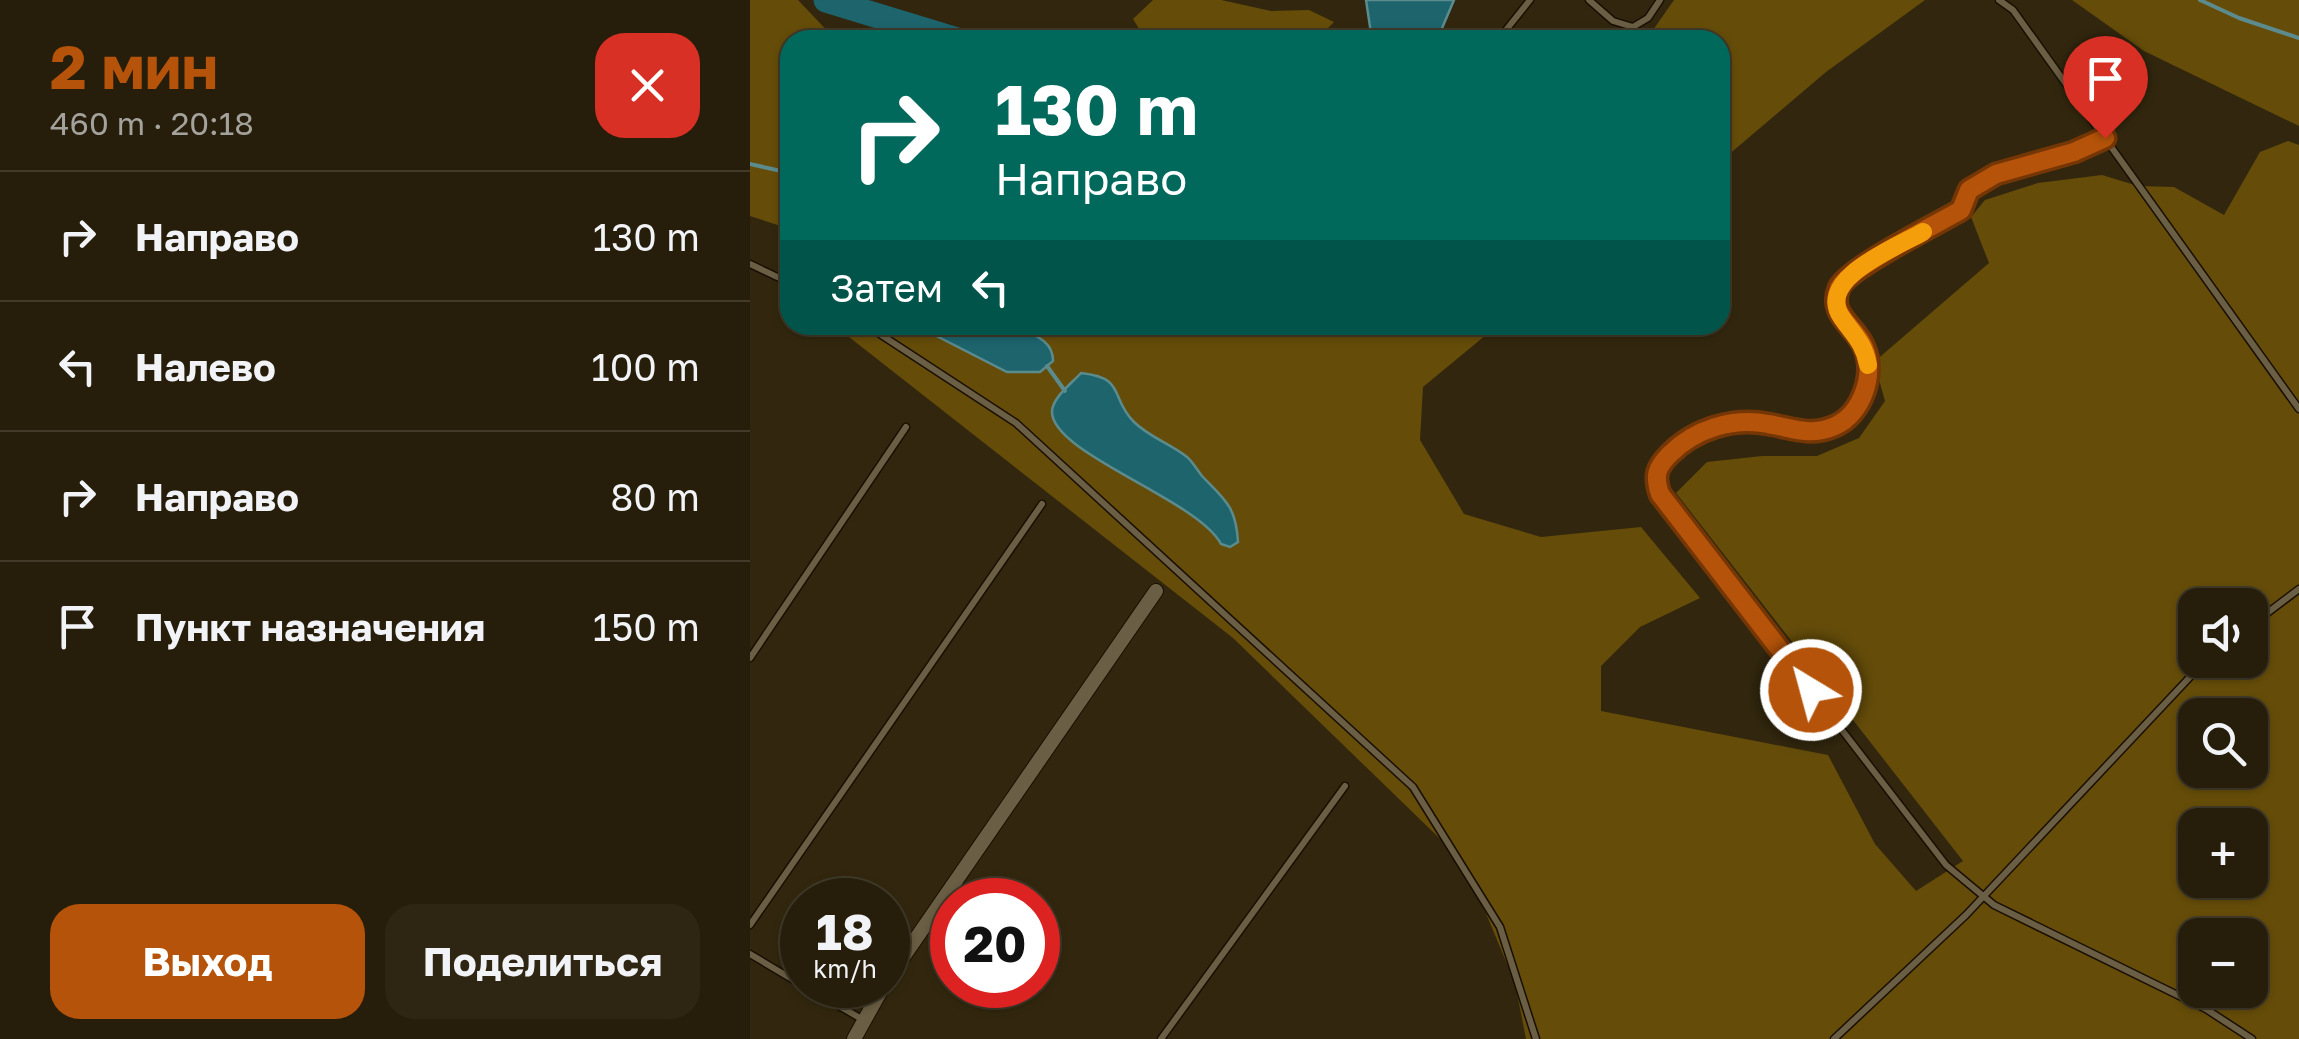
<!DOCTYPE html>
<html lang="ru">
<meta charset="utf-8">
<style>
:root{--surface:#261d0a;--page:#2e2613;--text:#f1f3f6;--muted:#a4a29c;--line:#423b2b;--accent:#b45309}
body{margin:0;font-family:"Golos Text",sans-serif;background:var(--page);color:var(--text);height:100vh;display:flex;flex-direction:column;font-size:38px;white-space:nowrap}
*{box-sizing:border-box;margin:0}
p{font-size:32px;color:var(--muted)}
.icon{flex:none;width:55px;height:55px;fill:none;stroke:currentColor;stroke-width:2;stroke-linecap:round;stroke-linejoin:round}
.map{position:relative;flex:1;overflow:hidden}
.panel{display:flex;flex-direction:column;background:var(--surface);width:750px}
.panel>*{flex:none}
.hud{position:absolute;left:30px;top:30px;width:950px;height:305px;border-radius:30px;box-shadow:0 2px 8px #0004,0 0 0 2px var(--line);background:#00695c;color:#fff;overflow:hidden}
.controls{position:absolute;left:1428px;top:588px;display:grid;gap:20px}
.controls a{display:grid;place-items:center;width:90px;height:90px;border-radius:20px;background:var(--surface);box-shadow:0 2px 8px #0004,0 0 0 2px var(--line);font-size:50px}
.speed{position:absolute;left:30px;top:878px;display:flex;gap:20px;font-size:50px;font-weight:700;text-align:center}
.speed>*{display:grid;place-content:center;width:130px;height:130px;border-radius:50%;background:var(--surface);box-shadow:0 2px 8px #0004,0 0 0 2px var(--line);line-height:1}
.speed small{font-size:25px;font-weight:400}
.speed .limit{border:15px solid #d22;background:#fff;color:#111}
.pin{position:absolute;display:grid;place-items:center;width:85px;height:85px;color:#fff;margin:-102px -42px;border-radius:50% 50% 50% 0;rotate:-45deg;box-shadow:0 0 10px #0007}
.pin .icon{rotate:45deg}
.me{position:absolute;width:110px;margin:-55px;rotate:323deg;stroke-linejoin:round;filter:drop-shadow(0 0 8px #0008)}
.turn{display:flex;align-items:center;gap:35px;height:210px;padding:0 50px;font-size:45px}
.turn .icon{width:130px;height:130px;stroke-width:2.5}
.turn b{display:block;font-size:70px;line-height:85px}
.then{display:flex;align-items:center;height:95px;padding:0 50px;background:#0003;gap:20px;font-size:38px}
.round{display:grid;place-items:center;flex:none;width:105px;height:105px;border-radius:30px;background:var(--page)}
.head{display:flex;align-items:center;justify-content:space-between;height:170px;padding:0 50px}
h1{font-size:60px;font-weight:700;line-height:75px;color:var(--accent)}
.action{display:flex;gap:20px;margin-top:auto;padding:20px 50px}
.action a{flex:1;height:115px;border-radius:30px;background:var(--accent);color:#fff;font-size:40px;font-weight:700;line-height:115px;text-align:center}
.action a+a{background:var(--page);color:var(--text)}
ul{padding:0;list-style:none}
li{display:flex;align-items:center;gap:30px;height:130px;padding:0 50px;border-top:2px solid var(--line)}
li div{flex:1}
li b{display:block;font-size:38px}
li em{font-style:normal}
main{display:flex;flex:1;min-height:0}
.map>svg:first-child{display:block}
.green{fill:#654c09;fill-rule:evenodd}
.water{fill:#1d646d;stroke:#5b8b8d;stroke-width:2.5}
.lines{fill:none;stroke-linecap:round;stroke-linejoin:round}
.stream{stroke:#5b8b8d;stroke-width:4}
.river{stroke:#1d646d;stroke-width:25}
.service-casing{stroke:#190f00;stroke-width:9}
.minor-casing{stroke:#190f00;stroke-width:16}
.service{stroke:#6a5e44;stroke-width:6}
.minor{stroke:#6a5e44;stroke-width:14}
.route-casing{stroke:#753606;stroke-width:25}
.route{stroke:#b45309;stroke-width:18}
.slow{stroke:#f59e0b;stroke-width:18}
</style>
<main>
<section class="panel">
<div class="head"><div><h1>2 мин</h1><p>460 m · 20:18</p></div><a class="round" style="background:#d93025;color:#fff"><svg class="icon" aria-label="close" viewBox="0 0 24 24"><path d="M6 6l12 12M18 6L6 18"/></svg></a></div>
<ul>
<li><svg class="icon" aria-label="right" viewBox="0 0 24 24"><path d="M7 20v-9h11M14 6l5 5-5 5"/></svg><div><b>Направо</b></div><em>130 m</em></li>
<li><svg class="icon" aria-label="left" viewBox="0 0 24 24"><path d="M17 20v-9H6M10 6l-5 5 5 5"/></svg><div><b>Налево</b></div><em>100 m</em></li>
<li><svg class="icon" aria-label="right" viewBox="0 0 24 24"><path d="M7 20v-9h11M14 6l5 5-5 5"/></svg><div><b>Направо</b></div><em>80 m</em></li>
<li><svg class="icon" aria-label="arrive" viewBox="0 0 24 24"><path d="M6 21V4h12l-3 4 3 4H6"/></svg><div><b>Пункт назначения</b></div><em>150 m</em></li>
</ul>
<div class="action"><a>Выход</a><a>Поделиться</a></div>
</section>
<div class="map">
<svg width="1549" height="1039" viewBox="0 0 1549 1039">
<rect width="100%" height="100%" fill="#32270e"/>
<g class="green">
<polygon points="0,0 48,0 86,40 40,40 40,229 0,216"/>
<path d="M403,0H471L521,11L559,10L584,22C578,28 573,34 566,37C528,48 434,40 393,35L383,19Z"/>
<polygon points="924,0 1175,0 1076,72 970,162 970,40 896,40"/>
<polygon points="1322,0 1549,0 1549,126 1394,51"/>
<path d="M1538,141L1549,145V1039H776L765,983L715,863L483,638L85,326L748,325L673,387L670,440L714,514L791,537L891,527L950,598L890,627L851,666V711L1078,755L1125,844L1166,891L1213,861L926,493L957,462L1012,456H1067L1109,438L1135,401L1124,362L1239,263L1221,217L1235,200L1288,183L1352,175L1388,186L1424,187L1474,215L1510,152ZM1445,605H1500V660H1445ZM1445,715H1500V770H1445ZM1445,825H1500V880H1445ZM1445,935H1500V990H1445Z"/>
</g>
<g class="water">
<polygon points="616,0 704,0 687,40 622,40"/>
<path d="M165,325C196,325 304,315 303,361L290,372H257Z"/>
<path d="M331,373C377,378 359,397 384,422C399,437 421,444 437,457C443,462 447,470 452,476C475,500 486,506 488,542L480,547L471,544C447,499 300,453 302,411C303,397 322,383 331,373Z"/>
</g>
<g class="lines">
<g class="stream">
<polyline points="1450,0 1489,18 1549,38"/>
<polyline points="0,164 40,173"/>
<polyline points="297,366 315,391"/>
</g>
<polyline class="river" points="76,0 207,40"/>
<g class="service-casing">
<g id="service">
<polyline points="839,0 863,21 883,27 898,18 910,0"/>
<polyline points="1249,0 1263,10 1549,409"/>
<polyline points="748,40 780,0"/>
<path d="M1355,138L1324,152L1246,173L1219,190L1211,210C1188,224 1098,268 1089,288C1078,315 1105,325 1114,347C1126,374 1112,414 1085,426C1060,437 1043,428 1018,424C983,417 945,429 920,454C906,468 904,476 910,494L1196,865L1244,905L1456,1009L1502,1039"/>
<polyline points="0,264 40,283"/>
<polyline points="116,325 266,423 663,787 750,927 786,1039"/>
<polyline points="1500,626 1549,589"/>
<polyline points="0,658 156,427"/>
<polyline points="0,925 292,504"/>
<polyline points="0,954 52,985"/>
<polyline points="53,985 115,1021"/>
<polyline points="411,1039 595,786"/>
<polyline points="1084,1039 1216,915 1456,660"/>
</g>
</g>
<g class="minor-casing">
<g id="minor">
<polyline points="138,979 406,591"/>
<polyline points="104,1039 134,985"/>
</g>
</g>
<use href="#service" class="service"/>
<use href="#minor" class="minor"/>
</g>
<g class="lines">
<g class="route-casing">
<path id="route" d="M1061,690L910,494C904,476 906,468 920,454C945,429 983,417 1018,424C1043,428 1060,437 1085,426C1112,414 1126,374 1114,347C1105,325 1078,315 1089,288C1098,268 1187,224 1211,210L1219,190L1246,174L1324,152L1355,138"/>
</g>
<use href="#route" class="route"/>
<path class="slow" d="M1118,365C1114,343 1104,335 1092,318C1064,279 1147,247 1173,232"/>
</g>
</svg>
<div class="controls">
<a><svg class="icon" aria-label="sound" viewBox="0 0 24 24"><path d="M4 9h4l5-4v14l-5-4H4zM17 9q2 3 0 6"/></svg></a>
<a><svg class="icon" aria-label="search" viewBox="0 0 24 24"><circle cx="10" cy="10" r="6"/><path d="M15 15l6 6"/></svg></a>
<a>+</a>
<a>−</a>
</div>
<div class="speed"><div>18<small>km/h</small></div><div class="limit">20</div></div>
<div class="pin" style="left:1355px;top:138px;background:#d93025"><svg class="icon" aria-label="arrive" viewBox="0 0 24 24"><path d="M6 21V4h12l-3 4 3 4H6"/></svg></div>
<svg class="me" style="left:1061px;top:690px" viewBox="-20 -20 40 40"><circle r="17" fill="#b45309" stroke="#fff" stroke-width="3"/><path d="M0-11L8 9 0 5-8 9z" fill="#fff"/></svg>
<div class="hud">
<div class="turn"><svg class="icon" aria-label="right" viewBox="0 0 24 24"><path d="M7 20v-9h11M14 6l5 5-5 5"/></svg><div><b>130 m</b>Направо</div></div>
<div class="then">Затем<svg class="icon" aria-label="left" viewBox="0 0 24 24"><path d="M17 20v-9H6M10 6l-5 5 5 5"/></svg></div>
</div>
</div>
</main>
